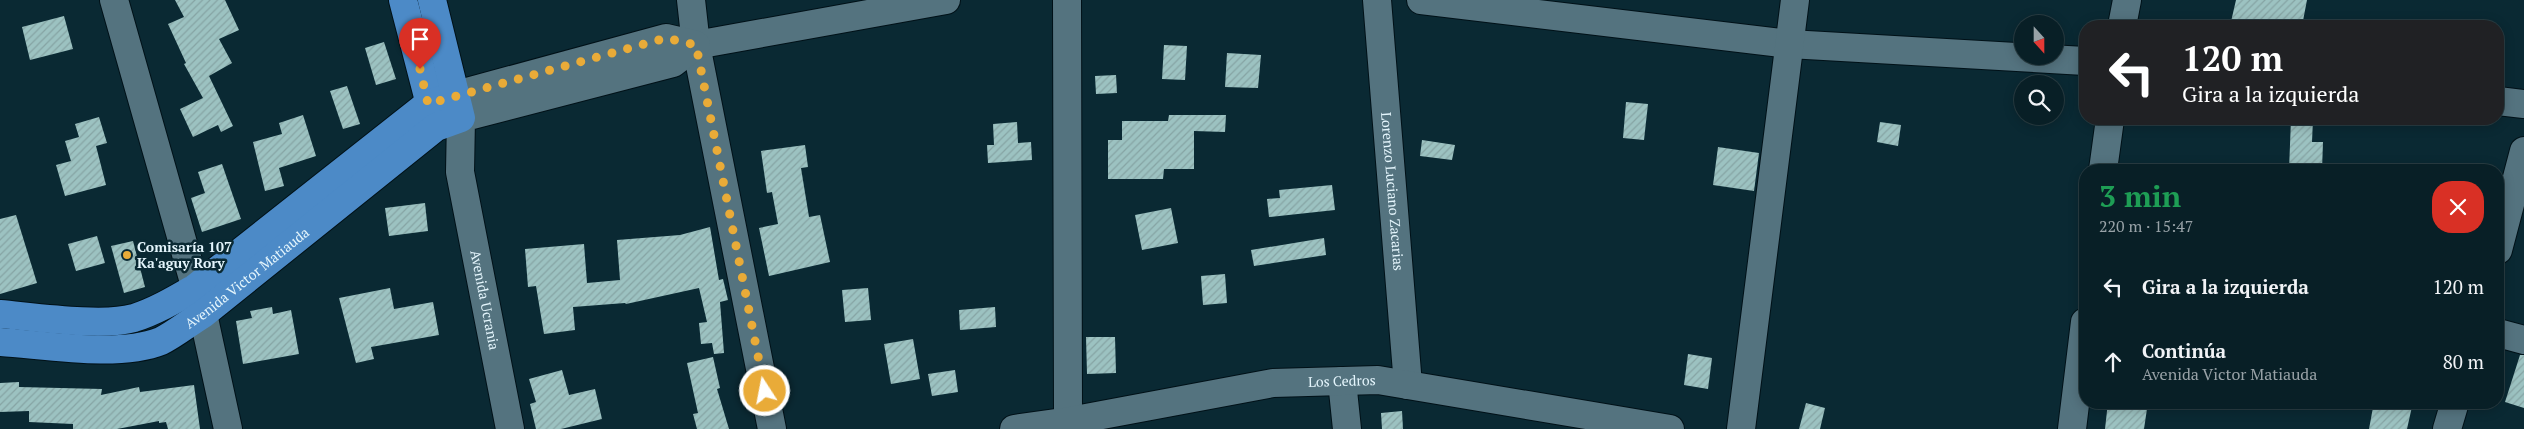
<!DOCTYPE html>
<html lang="es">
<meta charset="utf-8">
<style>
:root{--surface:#081f26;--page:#162c32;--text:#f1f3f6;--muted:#98a2a7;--line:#293d43}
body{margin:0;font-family:"PT Serif",serif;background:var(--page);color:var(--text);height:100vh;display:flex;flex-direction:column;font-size:19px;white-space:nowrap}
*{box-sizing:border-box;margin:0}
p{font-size:16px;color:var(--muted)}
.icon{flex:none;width:28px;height:28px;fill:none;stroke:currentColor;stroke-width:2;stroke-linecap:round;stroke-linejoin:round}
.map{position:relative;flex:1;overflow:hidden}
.drawer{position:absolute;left:2079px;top:164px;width:425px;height:245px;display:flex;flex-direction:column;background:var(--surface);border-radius:20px;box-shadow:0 2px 12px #0003,0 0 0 1px var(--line)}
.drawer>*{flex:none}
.top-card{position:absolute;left:2079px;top:20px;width:425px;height:105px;border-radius:20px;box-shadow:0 2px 12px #0003,0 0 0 1px var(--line);background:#202124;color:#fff;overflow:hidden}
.needle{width:32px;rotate:159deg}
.tools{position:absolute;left:2014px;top:15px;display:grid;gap:10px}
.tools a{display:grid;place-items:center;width:50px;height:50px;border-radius:50%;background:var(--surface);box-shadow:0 2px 12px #0003,0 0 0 1px var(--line);font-size:25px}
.pin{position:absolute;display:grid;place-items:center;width:42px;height:42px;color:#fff;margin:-51px -21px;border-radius:50% 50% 50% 0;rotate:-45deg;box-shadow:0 0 5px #0007}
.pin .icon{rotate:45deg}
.me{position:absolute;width:55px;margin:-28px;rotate:349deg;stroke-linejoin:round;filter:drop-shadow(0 0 4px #0008)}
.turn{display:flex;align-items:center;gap:18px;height:105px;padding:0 20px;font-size:22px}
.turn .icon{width:65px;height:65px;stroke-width:2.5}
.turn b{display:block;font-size:35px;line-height:42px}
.round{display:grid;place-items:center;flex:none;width:52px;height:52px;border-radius:20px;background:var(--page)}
.summary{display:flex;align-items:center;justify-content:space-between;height:85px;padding:0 20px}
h1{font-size:30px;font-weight:700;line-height:38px;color:#1e9e55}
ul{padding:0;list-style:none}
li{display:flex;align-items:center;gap:15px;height:75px;padding:0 20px}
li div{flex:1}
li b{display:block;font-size:19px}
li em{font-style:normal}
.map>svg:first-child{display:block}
.building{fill:url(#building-hatch)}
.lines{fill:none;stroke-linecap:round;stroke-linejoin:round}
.minor-casing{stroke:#001118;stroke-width:30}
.major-casing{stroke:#001118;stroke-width:30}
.minor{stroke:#54737f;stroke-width:28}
.major{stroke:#4c8ac7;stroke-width:28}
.route{stroke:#e9ab38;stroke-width:9;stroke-dasharray:0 16.2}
.poi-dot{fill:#e9ab38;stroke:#0a2933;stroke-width:2}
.labels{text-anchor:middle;stroke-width:5;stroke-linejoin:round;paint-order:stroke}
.street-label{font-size:14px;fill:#e4f5fc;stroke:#0a2933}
.poi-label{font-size:14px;font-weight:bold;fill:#e4f5fc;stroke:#0a2933;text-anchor:start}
</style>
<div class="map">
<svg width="2524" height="429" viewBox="0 0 2524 429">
<defs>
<pattern id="building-hatch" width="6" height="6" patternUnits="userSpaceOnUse" patternTransform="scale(1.25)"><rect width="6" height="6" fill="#9cc2c1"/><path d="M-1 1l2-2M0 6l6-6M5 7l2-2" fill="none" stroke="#86a4a4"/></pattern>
</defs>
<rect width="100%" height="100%" fill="#0a2933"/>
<g class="building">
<polygon points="175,0 225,0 239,30 219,39 232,63 209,76 233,126 221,132 218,125 193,137 180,109 203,98 184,64 186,63 168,24 184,17"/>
<polygon points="2236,0 2307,0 2302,26 2267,20 2266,26 2230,26"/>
<polygon points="64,16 73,49 30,60 22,27"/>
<polygon points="384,42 396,79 376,85 365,48"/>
<polygon points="1164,45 1187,46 1185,80 1162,79"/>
<polygon points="1227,53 1261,55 1258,88 1225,87"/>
<polygon points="1116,75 1117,93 1096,94 1095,76"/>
<polygon points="347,86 360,124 343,129 330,91"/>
<polygon points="1626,102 1648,104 1644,140 1623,138"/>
<polygon points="303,115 316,156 279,168 284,186 265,191 253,142 282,134 279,123"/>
<polygon points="1169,115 1226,115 1225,132 1194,131 1194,169 1164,169 1163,179 1108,179 1108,140 1122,140 1122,121 1168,121"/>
<polygon points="99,117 107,143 96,146 106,185 65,196 56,165 71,161 65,141 79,137 75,124"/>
<polygon points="2291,119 2313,119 2312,142 2323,142 2322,170 2289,170"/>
<polygon points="1017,122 1018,143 1031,142 1032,160 988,163 987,145 994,145 993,124"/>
<polygon points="1880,122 1901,125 1898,146 1877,142"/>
<polygon points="1422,140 1455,145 1452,160 1420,156"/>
<polygon points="805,145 808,167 801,168 809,217 820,215 830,262 769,276 759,228 778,224 772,192 767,193 761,151"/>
<polygon points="1718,147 1759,153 1754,191 1713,185"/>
<polygon points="222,164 241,219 202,232 191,198 205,193 198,172"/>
<polygon points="1332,185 1335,210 1269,217 1267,199 1280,198 1279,190"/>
<polygon points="425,203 428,231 389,236 385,208"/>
<polygon points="1171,208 1178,243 1142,250 1135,215"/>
<polygon points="16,215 37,283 0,294 0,219"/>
<polygon points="710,227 719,280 723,279 728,300 720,302 724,353 714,354 712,343 701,344 699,323 707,322 699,288 626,304 625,303 573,307 575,330 544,334 536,286 528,287 525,249 584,244 587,283 620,280 617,240 680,235"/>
<polygon points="97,236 105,263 76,271 68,244"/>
<polygon points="1324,238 1326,255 1254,266 1251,250"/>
<polygon points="133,241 145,287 124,293 111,246"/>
<polygon points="1225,274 1227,303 1203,305 1201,276"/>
<polygon points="390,288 394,309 433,302 439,335 371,347 374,359 356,363 339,298"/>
<polygon points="868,288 871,320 845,322 842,290"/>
<polygon points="272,307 273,314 291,310 299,354 243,364 236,321 252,318 250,311"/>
<polygon points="995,307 996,327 960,330 959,310"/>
<polygon points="1086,337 1115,337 1116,373 1087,374"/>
<polygon points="913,339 920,379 891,384 884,344"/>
<polygon points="1688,354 1712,358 1708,389 1684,385"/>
<polygon points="2520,355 2524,355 2524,408 2505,402"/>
<polygon points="713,357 720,388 717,389 729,429 697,429 693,414 698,413 687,363"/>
<polygon points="562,370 569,395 595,389 602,419 561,429 536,429 530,404 536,402 529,379"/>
<polygon points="955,370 958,392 932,396 928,374"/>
<polygon points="19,382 19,387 102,389 101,395 139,387 140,392 194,385 200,429 168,429 166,422 159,423 159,421 117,429 73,429 73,424 29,422 29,411 0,412 0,383"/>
<polygon points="2108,402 2148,402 2144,429 2105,429"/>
<polygon points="2374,402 2413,402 2407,429 2369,429"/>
<polygon points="1806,403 1825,408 1820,429 1799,429"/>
<polygon points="1402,411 1403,429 1382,429 1381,413"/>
</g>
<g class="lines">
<g class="minor-casing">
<g id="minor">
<polyline points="114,0 203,314 228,429"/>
<polyline points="691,0 696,45 772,429"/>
<polyline points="1067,0 1068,410 1071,429"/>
<path id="s1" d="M1377,0L1408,385"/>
<polyline points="1421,0 1789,44 2085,61"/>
<polyline points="2122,26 2127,0"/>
<polyline points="696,45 946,0"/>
<path id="s2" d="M456,95L666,38L696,45L673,63L461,118L460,172L510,429"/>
<polyline points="2498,101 2524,104"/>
<polyline points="2103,170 2110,119"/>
<polyline points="2498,250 2524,151"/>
<polyline points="2498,333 2524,340"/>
<polyline points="1342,381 1347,429"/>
<path id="s3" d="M1014,429L1070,421L1273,383L1378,380L1670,429"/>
<polyline points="1741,429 1795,0"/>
<polyline points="2072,429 2085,322"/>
<polyline points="2447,429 2455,402"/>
</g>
</g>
<g class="major-casing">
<g id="major">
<polyline points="403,0 434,120"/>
<path d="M0,314C34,317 103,327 134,318C156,311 176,299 195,288L428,104L456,95"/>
<path id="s4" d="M0,342C46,345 119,358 161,341C175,334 190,322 203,314L436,127L461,118L432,0"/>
</g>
</g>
<use href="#minor" class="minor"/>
<use href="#major" class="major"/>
</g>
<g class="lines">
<polyline class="route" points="420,69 428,104 666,38 696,45 765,391"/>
</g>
<circle class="poi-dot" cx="127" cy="255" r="5"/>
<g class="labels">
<g class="street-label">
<text dy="5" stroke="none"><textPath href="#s1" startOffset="192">Lorenzo Luciano Zacarias</textPath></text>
<text dy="5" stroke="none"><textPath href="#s4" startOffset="269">Avenida Victor Matiauda</textPath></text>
<text dy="5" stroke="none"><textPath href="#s2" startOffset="681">Avenida Ucrania</textPath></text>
<text dy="5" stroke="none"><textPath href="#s3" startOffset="332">Los Cedros</textPath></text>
</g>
<g class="poi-label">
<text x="137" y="252">Comisaría 107<tspan x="137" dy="16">Ka'aguy Rory</tspan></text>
</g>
</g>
</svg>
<div class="tools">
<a><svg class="needle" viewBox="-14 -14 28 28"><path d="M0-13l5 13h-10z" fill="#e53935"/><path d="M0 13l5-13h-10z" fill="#98a2a7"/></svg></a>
<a><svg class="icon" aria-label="search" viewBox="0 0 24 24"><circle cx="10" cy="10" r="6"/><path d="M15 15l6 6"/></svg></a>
</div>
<div class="pin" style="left:420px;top:69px;background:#d93025"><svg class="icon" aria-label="arrive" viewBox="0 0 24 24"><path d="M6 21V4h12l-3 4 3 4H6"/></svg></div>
<svg class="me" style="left:765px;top:391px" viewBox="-20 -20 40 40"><circle r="17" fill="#e9ab38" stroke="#fff" stroke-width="3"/><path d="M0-11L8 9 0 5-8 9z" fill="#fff"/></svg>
<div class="top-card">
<div class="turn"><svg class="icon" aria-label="left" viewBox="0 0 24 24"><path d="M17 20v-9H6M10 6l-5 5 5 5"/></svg><div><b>120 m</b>Gira a la izquierda</div></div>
</div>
<section class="drawer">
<div class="summary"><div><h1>3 min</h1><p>220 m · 15:47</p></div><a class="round" style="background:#d93025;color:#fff"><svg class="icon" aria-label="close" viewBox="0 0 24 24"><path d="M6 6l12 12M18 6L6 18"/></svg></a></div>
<ul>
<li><svg class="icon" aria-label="left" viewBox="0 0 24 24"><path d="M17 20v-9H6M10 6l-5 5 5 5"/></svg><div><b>Gira a la izquierda</b></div><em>120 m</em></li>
<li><svg class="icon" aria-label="ahead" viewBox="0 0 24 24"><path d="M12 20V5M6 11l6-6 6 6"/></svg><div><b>Continúa</b><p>Avenida Victor Matiauda</p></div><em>80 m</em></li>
</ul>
</section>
</div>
